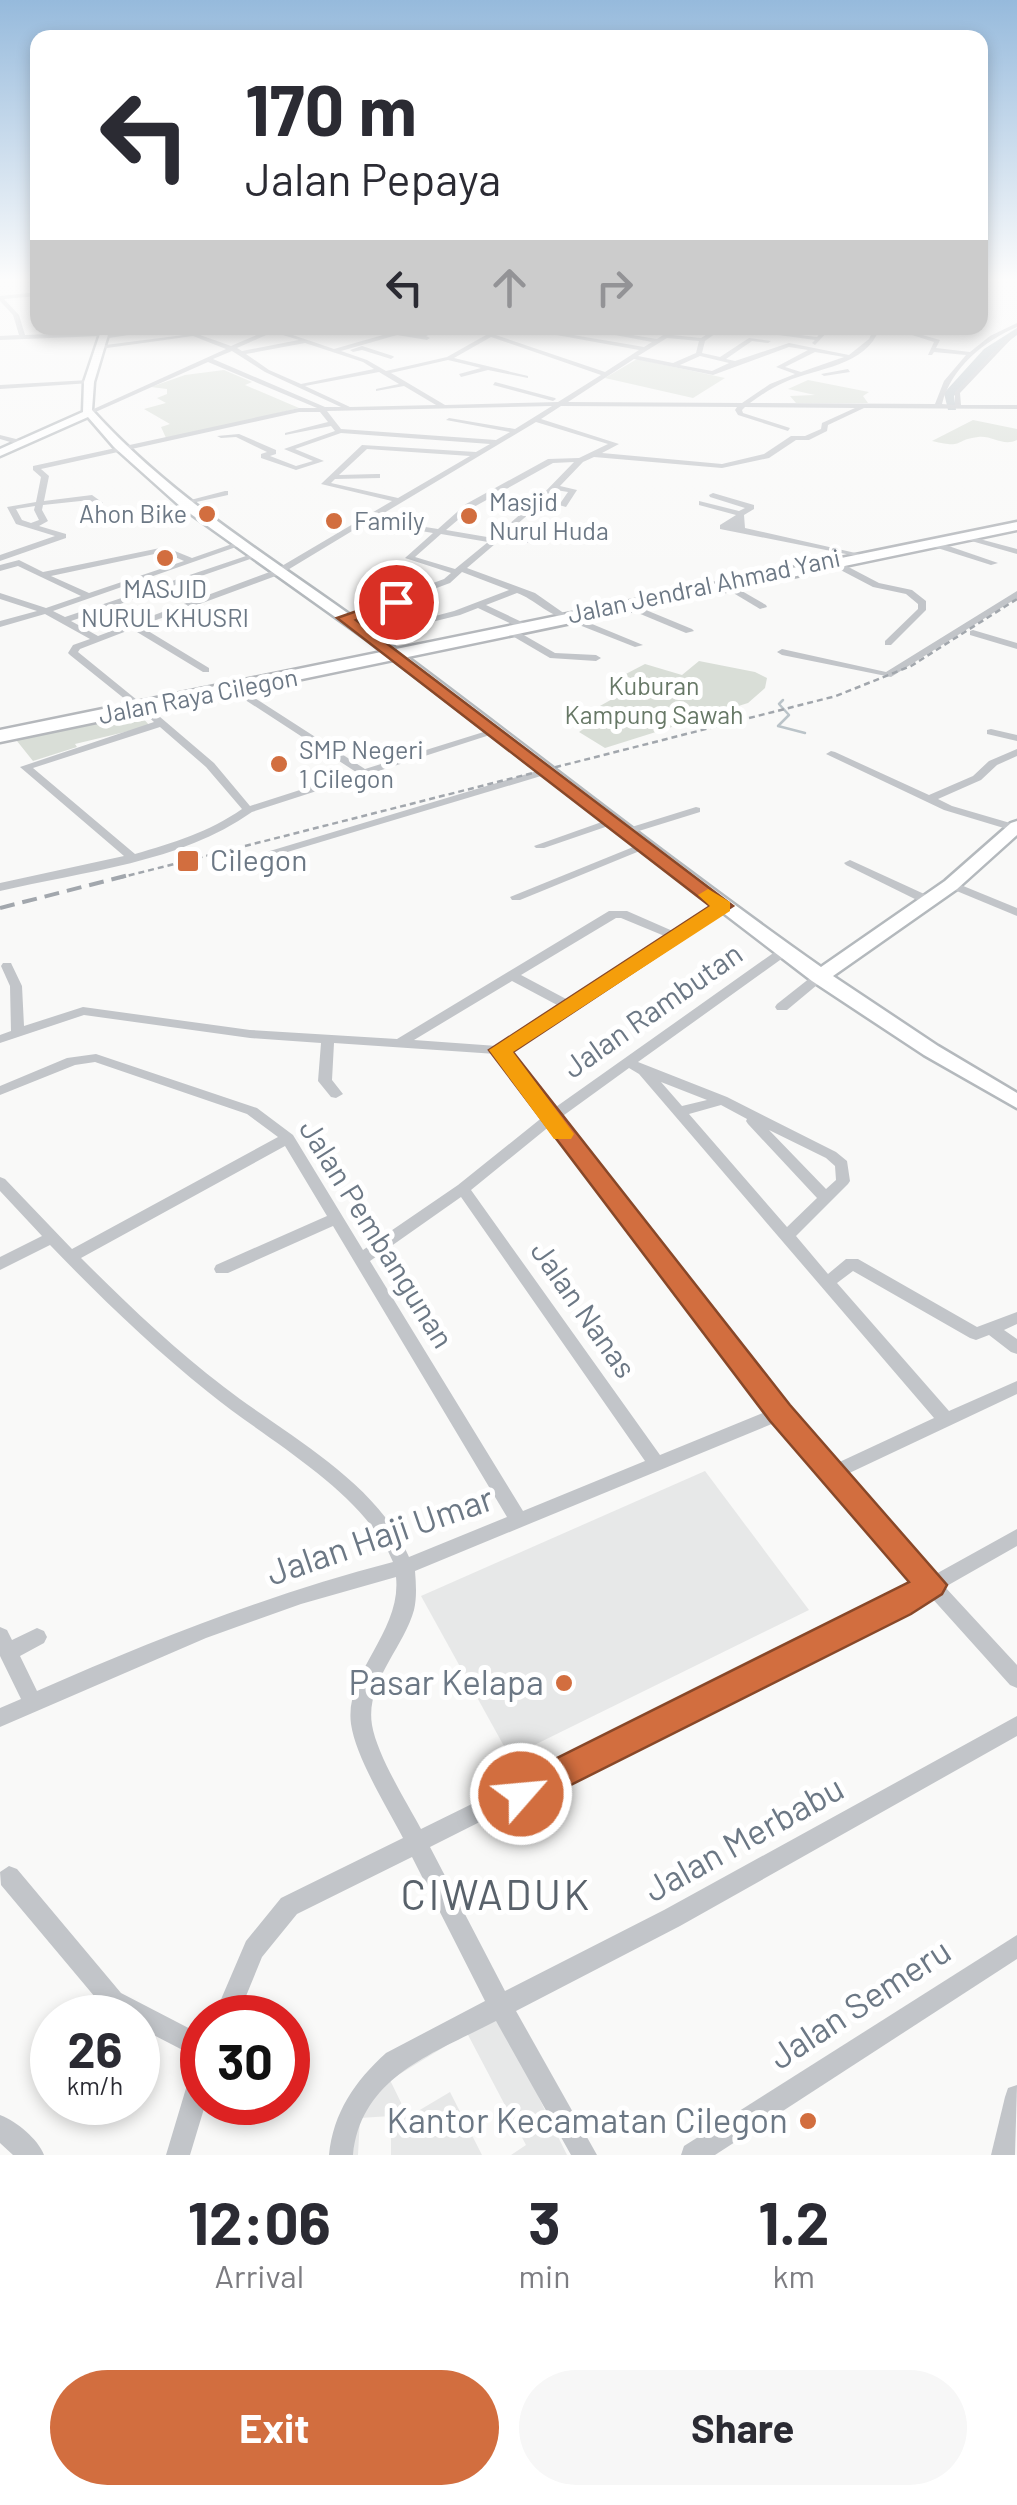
<!DOCTYPE html>
<style>
:root{--surface:#fff;--page:#f7f7f7;--text:#2b2b33;--muted:#7c7c81;--accent:#d26e3f}
body{margin:0;font-family:Barlow,sans-serif;background:var(--page);color:var(--text);height:100vh;display:flex;flex-direction:column;font-size:38px;white-space:nowrap}
*{box-sizing:border-box;margin:0}
p{font-size:32px;color:var(--muted)}
.icon{flex:none;width:55px;height:55px;fill:none;stroke:currentColor;stroke-width:2;stroke-linecap:round;stroke-linejoin:round}
.map{position:relative;height:2155px;overflow:hidden}
.side{display:flex;flex-direction:column;background:var(--surface);flex:1}
.side>*{flex:none}
.banner{position:absolute;left:30px;top:30px;width:958px;height:305px;border-radius:20px;box-shadow:0 5px 15px #0003;background:#fff;color:var(--text);overflow:hidden}
.speed{position:absolute;left:30px;top:1995px;display:flex;gap:20px;font-size:50px;font-weight:700;text-align:center}
.speed>*{display:grid;place-content:center;width:130px;height:130px;border-radius:50%;background:var(--surface);box-shadow:0 5px 15px #0003;line-height:1}
.speed small{font-size:25px;font-weight:400}
.speed .limit{border:15px solid #d22;background:#fff;color:#111}
.pin{position:absolute;display:grid;place-items:center;width:85px;height:85px;color:#fff;margin:-42px;border:5px solid #fff;border-radius:50%;box-shadow:0 2px 10px #0007}
.me{position:absolute;width:110px;margin:-55px;rotate:63deg;stroke-linejoin:round;filter:drop-shadow(0 0 8px #0008)}
.turn{display:flex;align-items:center;gap:35px;height:210px;padding:0 50px;font-size:45px}
.turn .icon{width:130px;height:130px;stroke-width:2.5}
.turn b{display:block;font-size:70px;line-height:85px}
.lanes{display:flex;align-items:center;height:95px;padding:0 50px;background:#0003;justify-content:center;gap:50px;direction:ltr}
.lanes .off{opacity:.35}
.eta{display:flex;justify-content:space-evenly;align-items:center;height:170px;text-align:center}
.eta b{font-size:60px;font-weight:700;line-height:70px}
.action{display:flex;gap:20px;margin-top:auto;padding:20px 50px}
.action a{flex:1;height:115px;border-radius:60px;background:var(--accent);color:#fff;font-size:40px;font-weight:700;line-height:115px;text-align:center}
.action a+a{background:var(--page);color:var(--text)}
.map>svg:first-child{display:block}
.built{fill:#e7e8e8}
.green{fill:#d9ded7}
.lines{fill:none;stroke-linecap:round;stroke-linejoin:round}
.stream{stroke:#bbc4c9;stroke-width:2.5}
.river{fill:#bbc4c9;fill-rule:evenodd}
.secondary-casing{stroke:#b4b9bd;stroke-width:5}
.highway-casing{stroke:#b5b8bc;stroke-width:5}
.street{fill:#c2c5c9;fill-rule:evenodd}
.secondary{fill:#fff;fill-rule:evenodd}
.highway{fill:#fff;fill-rule:evenodd}
.rail-far1{stroke:#a2a7ad;stroke-width:2.5;stroke-dasharray:6 4;stroke-linecap:butt}
.rail{stroke:#a2a7ad;stroke-width:4;stroke-dasharray:15 8;stroke-linecap:butt}
.route{fill:#d26e3f;stroke:#884829;stroke-width:2.5}
.slow{fill:#f59e0b}
.poi-dot{fill:#d26e3f;stroke:#fff;stroke-width:4}
.labels{text-anchor:middle;stroke-width:10;stroke-linejoin:round;paint-order:stroke}
.far-poi-label{font-size:25px;fill:#6c7885;stroke:#fff;text-anchor:start}
.far-street-label{font-size:25px;fill:#6c7885;stroke:#fff}
.far-park-label{font-size:25px;fill:#677866;stroke:#fff}
.poi-label{font-size:30px;fill:#6c7885;stroke:#fff;text-anchor:start}
.street-label{font-size:30px;fill:#6c7885;stroke:#fff}
.near-street-label{font-size:35px;fill:#6c7885;stroke:#fff}
.near-poi-label{font-size:35px;fill:#6c7885;stroke:#fff;text-anchor:end}
.near-quarter-label{font-size:42px;letter-spacing:2.5px;fill:#59626b;stroke:#fff}
</style>
<div class="map">
<svg width="1017" height="2155" viewBox="0 0 1017 2155">
<rect width="100%" height="100%" fill="#f9f9f8"/>
<g class="built">
<polygon points="705,1471 809,1610 510,1757 421,1596"/>
<polygon points="497,2012 567,2155 511,2155 526,2145 467,2033 390,2080 408,2117 450,2092 482,2155 391,2155 391,2116 360,2118 358,2155 351,2155 352,2135 367,2093 407,2064"/>
</g>
<g class="green">
<polygon points="637,359 725,378 693,398 605,378"/>
<polygon points="224,370 252,382 245,385 299,408 167,440 161,427 170,424 144,409 166,403 157,398 167,394 167,389 151,387 185,375"/>
<polygon points="808,380 869,392 863,396 868,403 796,403 790,396 815,395 788,389"/>
<path d="M973,420L1017,429V440C1003,447 992,435 978,437C953,440 965,449 932,441Z"/>
<polygon points="699,661 755,672 767,678 765,688 748,703 605,748 579,732 598,719 591,711 623,693 620,677 645,664 682,675"/>
<polygon points="140,715 150,726 75,744 77,747 33,761 13,736"/>
</g>
<g class="lines">
<polyline class="stream" points="783,700 779,704 789,715 778,726 805,733"/>
<polygon class="river" points="1017,328 1017,335 992,354 954,396 956,410 948,410 944,393 984,349"/>
<g class="secondary-casing">
<path id="secondary" d="M102,328H110L94,382L92,410C178,505 282,563 383,639C530,748 672,862 821,967L945,881L1011,823L1017,821V835L957,889L833,976L938,1046L1017,1093V1108L924,1055L812,981L366,639L181,507L114,447L88,417L0,456V449L83,412L84,382Z"/>
</g>
<g class="highway-casing">
<polygon id="highway" points="1017,522 1017,530 0,742 0,730"/>
</g>
<g class="street">
<polygon points="38,292 38,296 4,299 19,315 25,335 104,332 107,335 160,328 173,328 103,339 101,336 0,340 0,336 19,335 13,315 0,301 0,296"/>
<path d="M1017,323V327C984,341 951,368 942,404L955,405V392L1012,333L1014,336L960,393L961,405H1017V409L864,408L828,425L827,431L809,440H796L769,458L722,468L594,457L583,462L560,486L577,490L566,507L559,505L568,492L556,490L506,534L534,540V544L502,538L467,568L535,593L565,614V618C549,616 534,599 517,593L486,605L524,623V627H518L478,608L460,615L367,638V634L454,611L509,590L462,572L450,583L348,621H342V617L444,579L451,573L405,558L433,533L367,522L281,574L140,626L209,668V672H203L132,629L80,649L78,652L137,700V704H131L70,655L68,653L73,645L90,639L45,614L0,627V621L37,611L0,599V593L46,608L81,596L18,566L0,571V565L19,560L43,572L165,547L192,558L232,544L239,546L53,611L65,617L249,555L256,557L71,621L98,636L275,570L392,501L321,484L362,445L476,452L490,444L341,433L295,449L324,461L296,470L261,458V454L267,452L236,437L221,438L217,436L239,434L276,450V454L270,456L296,466L313,461L284,449L335,431L331,426L285,435V433L328,422L320,412H299L41,469L49,476L44,501L92,495L103,503L96,505L90,500L43,505L42,510L48,521L39,526L66,534V538L0,561V555L55,536L16,524L7,507L36,502L41,477L33,470V466L299,408H317L208,362L91,414H87V412L226,349L193,336L100,349L98,346L238,328L235,330L200,335L231,346L268,330L265,328H280L278,330L334,349L397,331L418,335L439,328H446L426,336L430,338L427,340L397,335L341,351L367,360L386,371L447,357L486,335L468,328H475L605,372L639,350L529,330L532,328L644,347L652,342L578,328H589L657,339L666,333L643,328L671,330L681,328L672,335L701,338L717,328H723L705,341L702,353L720,357L749,338L771,341L768,343L752,341L726,359L735,361L789,343L849,355L869,339L874,328H880C865,367 819,367 785,382C773,387 761,395 750,403L935,404L944,381L966,355L934,352L932,355H928L934,342L890,328H898L940,340L936,348L970,352L990,336ZM273,332L299,340L242,351L237,348ZM491,337L601,375L558,402L445,405L391,373L448,360L481,368L459,374L461,377L488,370L528,378V376L454,358ZM667,338L699,341L696,353L673,363L638,356ZM305,343L363,362L374,369L301,384L269,370L246,354ZM789,347L808,350L776,367L795,374L770,384L742,403L568,402L634,359L713,375ZM232,351L265,372L341,407H325L213,359ZM815,352L844,357L801,372L785,367ZM700,356L729,363L712,371L680,365ZM379,372L399,384L376,389V391L404,386L436,405L350,407L305,386ZM552,406L515,429L449,418L446,420L510,432L496,440L341,429L327,411ZM561,406L737,407L735,410L738,415L788,431L790,428L743,413L742,410L745,407L855,408L822,423L821,429L805,436H791L764,454L722,464L602,453L619,444L541,419ZM536,422L608,444L579,458L548,459L466,504L438,529L374,519ZM367,449L470,456L398,498L331,483L335,479L380,478V474H377L339,475ZM574,462L540,497L499,533H495L493,538L446,530L472,508L553,463ZM35,506L34,510L39,520L31,523L22,520L16,509ZM441,534L488,542L455,569L415,557ZM164,552L184,561L89,593L51,576Z"/>
<polygon points="354,328 366,328 363,330"/>
<polygon points="728,328 742,328 817,337 823,330 814,328 830,329 815,345 812,343 815,340"/>
<polygon points="362,346 393,356 394,357 391,359 362,350 353,352 350,350"/>
<polygon points="848,369 850,372 824,376 821,374"/>
<polygon points="89,380 91,383 0,389 0,385"/>
<polygon points="495,382 555,398 556,399 553,401 493,385"/>
<polygon points="0,435 20,440 21,442 17,444 0,439"/>
<polygon points="225,491 228,491 228,495 183,505 179,503"/>
<polygon points="713,493 754,505 754,509 744,515 745,528 860,554 856,556 720,529 720,525 736,515 699,505 699,501 739,511 745,508 710,497 709,495"/>
<polygon points="961,534 1017,549 1017,554 961,538"/>
<polygon points="928,541 934,541 998,563 991,565 928,545"/>
<polygon points="831,561 837,561 879,583 912,590 926,601 926,610 891,645 885,645 885,641 918,609 918,604 906,594 873,587 831,565"/>
<polygon points="728,583 766,605 767,607 760,609 725,588 724,586"/>
<polygon points="1017,591 1017,598 891,677 782,655 777,652 782,649 886,672"/>
<polygon points="629,603 692,629 694,631 686,633 626,608 626,604"/>
<polygon points="569,617 575,617 643,645 635,647 569,621"/>
<polygon points="509,630 515,630 555,653 596,655 601,658 596,661 550,658 509,634"/>
<polygon points="973,630 1017,643 1017,649 970,635 970,631"/>
<path d="M230,686H236L365,769L490,730L494,729L499,732L252,812C180,863 84,871 0,891V883L124,856L20,767L154,722L140,709V705H146L214,763L250,806L356,772L230,690ZM160,727L206,767L242,809C209,832 173,843 135,854L33,768Z"/>
<polygon points="991,729 1017,735 1017,741 987,734 987,730"/>
<polygon points="1017,749 1017,756 997,765 981,780 938,799 952,806 1017,825 1017,832 944,810 826,754 831,751 835,752 929,795 973,776 989,761"/>
<polygon points="547,768 552,771 551,773 251,863 247,864 241,861 243,859"/>
<polygon points="696,807 700,808 700,812 626,835 620,832 622,830"/>
<polygon points="613,818 619,821 617,823 544,848 536,848 534,846"/>
<polygon points="643,843 649,846 647,848 520,900 512,900 510,897"/>
<polygon points="850,860 933,898 935,901 933,904 925,904 846,865 844,863"/>
<polygon points="951,881 1017,908 1017,916 947,887 945,885"/>
<path d="M723,902L729,906L727,909L508,1051L553,1109L779,949H787L789,952L787,955L638,1062L727,1097L836,1152L847,1161L850,1181L848,1184L796,1236L828,1274L846,1259H858L977,1327L1017,1312V1324L1004,1330L1017,1339V1354L1011,1352L989,1335L976,1340L970,1338L853,1271L837,1283L949,1411L1017,1381V1394L843,1476L934,1575L1017,1529V1546L945,1587L1017,1665V1688L1010,1685L930,1596L430,1847L505,1991L664,1910L1017,1716V1736L680,1926L516,2011L597,2155H571L496,2021C435,2053 361,2076 353,2155H329C333,2113 355,2081 386,2053L485,2001L412,1857L297,1914L262,1957L237,2018H213L246,1941L281,1898L403,1838C387,1807 356,1758 351,1724C344,1673 402,1632 396,1577L301,1604L206,1638L0,1727V1708L21,1699L0,1656V1627L7,1630L12,1640L37,1628L44,1631L47,1637L44,1643L20,1656L37,1691C153,1640 270,1594 393,1562C363,1490 266,1440 208,1392C152,1347 100,1297 50,1245L0,1270V1257L42,1236L0,1191V1177L5,1179L72,1249L278,1137L247,1114L95,1062L75,1065L0,1095V1086L67,1058L96,1054L257,1108L293,1135L363,1250L458,1185L544,1116L496,1054L334,1043L332,1080L343,1094L336,1098L331,1097L318,1081L321,1043L250,1038L84,1015L0,1043V1035L11,1031L10,986L1,966L3,963H11L22,986L24,1026L83,1007L250,1030L397,1039L609,911H627L675,932ZM616,918H621L667,937L568,1000L521,975ZM512,981L559,1006L497,1046L414,1040ZM629,1068L639,1074L934,1418L833,1465L560,1118ZM661,1082L707,1100L682,1106ZM721,1105L747,1119L746,1121L748,1124L817,1198L787,1227L689,1114ZM551,1125L770,1410L660,1455L471,1190ZM769,1130L826,1158L835,1166L836,1180L826,1189ZM285,1146L327,1216L216,1265L214,1269L216,1273H228L333,1226L507,1517L409,1557C377,1481 286,1435 224,1387C173,1348 126,1303 81,1258ZM461,1197L645,1461L523,1511L370,1261ZM779,1421L824,1479L918,1584L421,1829C406,1801 377,1755 372,1725C365,1683 404,1647 414,1610C417,1597 416,1584 415,1571Z"/>
<polygon points="819,973 823,974 825,977 823,980 787,1010 777,1010 775,1007 777,1004 815,974"/>
<polygon points="9,1866 17,1869 121,1993 202,2035 202,2060 138,2027 138,2018 120,2018 105,2009 1,1885 0,1872"/>
<polygon points="1017,1935 1017,1959 715,2155 681,2155 684,2146"/>
<polygon points="202,2063 202,2102 206,2102 190,2155 166,2155 190,2075 193,2066"/>
<polygon points="1017,2085 1015,2155 991,2155 1005,2097 1008,2088"/>
<path d="M0,2115C16,2121 38,2139 44,2155H13L0,2143Z"/>
</g>
<use href="#secondary" class="secondary"/>
<use href="#highway" class="highway"/>
<polyline class="rail-far1" points="119,878 836,696 911,666 1017,599"/>
<polyline class="rail" points="0,908 129,875"/>
</g>
<linearGradient id="sky" x2="0" y2="1"><stop stop-color="#96badc"/><stop offset="0.48" stop-color="#fcfcfc"/><stop offset="1" stop-color="#fcfcfc" stop-opacity="0"/></linearGradient>
<rect width="1017" height="582" fill="url(#sky)"/>
<polygon class="route" points="391,599 404,602 356,620 733,906 513,1052 790,1405 947,1585 942,1594 911,1614 521,1810 509,1805 504,1794 509,1782 909,1582 770,1421 489,1050 710,906 337,618"/>
<polygon class="slow" points="708,889 730,902 730,911 513,1052 574,1134 571,1139 554,1139 489,1050 710,906 698,895"/>
<g class="poi-dot">
<circle cx="207" cy="514" r="10"/>
<circle cx="469" cy="516" r="10"/>
<circle cx="334" cy="521" r="10"/>
<circle cx="165" cy="558" r="10"/>
<circle cx="279" cy="764" r="10"/>
<rect x="176" y="849" width="24" height="24" rx="5"/>
<circle cx="564" cy="1683" r="10"/>
<circle cx="808" cy="2121" r="10"/>
</g>
<g class="labels">
<g class="far-poi-label">
<text x="489" y="511">Masjid<tspan x="489" dy="29">Nurul Huda</tspan></text>
<text x="187" y="523" text-anchor="end">Ahon Bike</text>
<text x="354" y="530">Family</text>
<text x="165" y="598" text-anchor="middle">MASJID<tspan x="165" dy="29">NURUL KHUSRI</tspan></text>
<text x="299" y="759">SMP Negeri<tspan x="299" dy="29">1 Cilegon</tspan></text>
</g>
<g class="far-street-label">
<text transform="translate(704 586) rotate(-12)" y="9">Jalan Jendral Ahmad Yani</text>
<text transform="translate(198 696) rotate(-11)" y="9">Jalan Raya Cilegon</text>
</g>
<g class="far-park-label">
<text x="654" y="695">Kuburan<tspan x="654" dy="29">Kampung Sawah</tspan></text>
</g>
<g class="poi-label">
<text x="210" y="871">Cilegon</text>
</g>
<g class="street-label">
<text transform="translate(653 1011) rotate(-35)" y="10">Jalan Rambutan</text>
<text transform="translate(376 1234) rotate(58)" y="10">Jalan Pembangunan</text>
<text transform="translate(583 1310) rotate(55)" y="10">Jalan Nanas</text>
</g>
<g class="near-street-label">
<text transform="translate(380 1536) rotate(-19)" y="12">Jalan Haji Umar</text>
<text transform="translate(744 1839) rotate(-29)" y="12">Jalan Merbabu</text>
<text transform="translate(860 2004) rotate(-33)" y="12">Jalan Semeru</text>
</g>
<g class="near-poi-label">
<text x="544" y="1695">Pasar Kelapa</text>
<text x="788" y="2133">Kantor Kecamatan Cilegon</text>
</g>
<g class="near-quarter-label">
<text x="496" y="1910">CIWADUK</text>
</g>
</g>
</svg>
<div class="speed"><div>26<small>km/h</small></div><div class="limit">30</div></div>
<div class="pin" style="left:396px;top:602px;background:#d93025"><svg class="icon" aria-label="arrive" viewBox="0 0 24 24"><path d="M6 21V4h12l-3 4 3 4H6"/></svg></div>
<svg class="me" style="left:521px;top:1794px" viewBox="-20 -20 40 40"><circle r="17" fill="#d26e3f" stroke="#fff" stroke-width="3"/><path d="M0-11L8 9 0 5-8 9z" fill="#fff"/></svg>
<div class="banner">
<div class="turn"><svg class="icon" aria-label="left" viewBox="0 0 24 24"><path d="M17 20v-9H6M10 6l-5 5 5 5"/></svg><div><b>170 m</b>Jalan Pepaya</div></div>
<div class="lanes"><svg class="icon" aria-label="left" viewBox="0 0 24 24"><path d="M17 20v-9H6M10 6l-5 5 5 5"/></svg><svg class="icon off" aria-label="ahead" viewBox="0 0 24 24"><path d="M12 20V5M6 11l6-6 6 6"/></svg><svg class="icon off" aria-label="right" viewBox="0 0 24 24"><path d="M7 20v-9h11M14 6l5 5-5 5"/></svg></div>
</div>
</div>
<section class="side">
<div class="eta">
<div><b>12:06</b><p>Arrival</p></div>
<div><b>3</b><p>min</p></div>
<div><b>1.2</b><p>km</p></div>
</div>
<div class="action"><a>Exit</a><a>Share</a></div>
</section>
